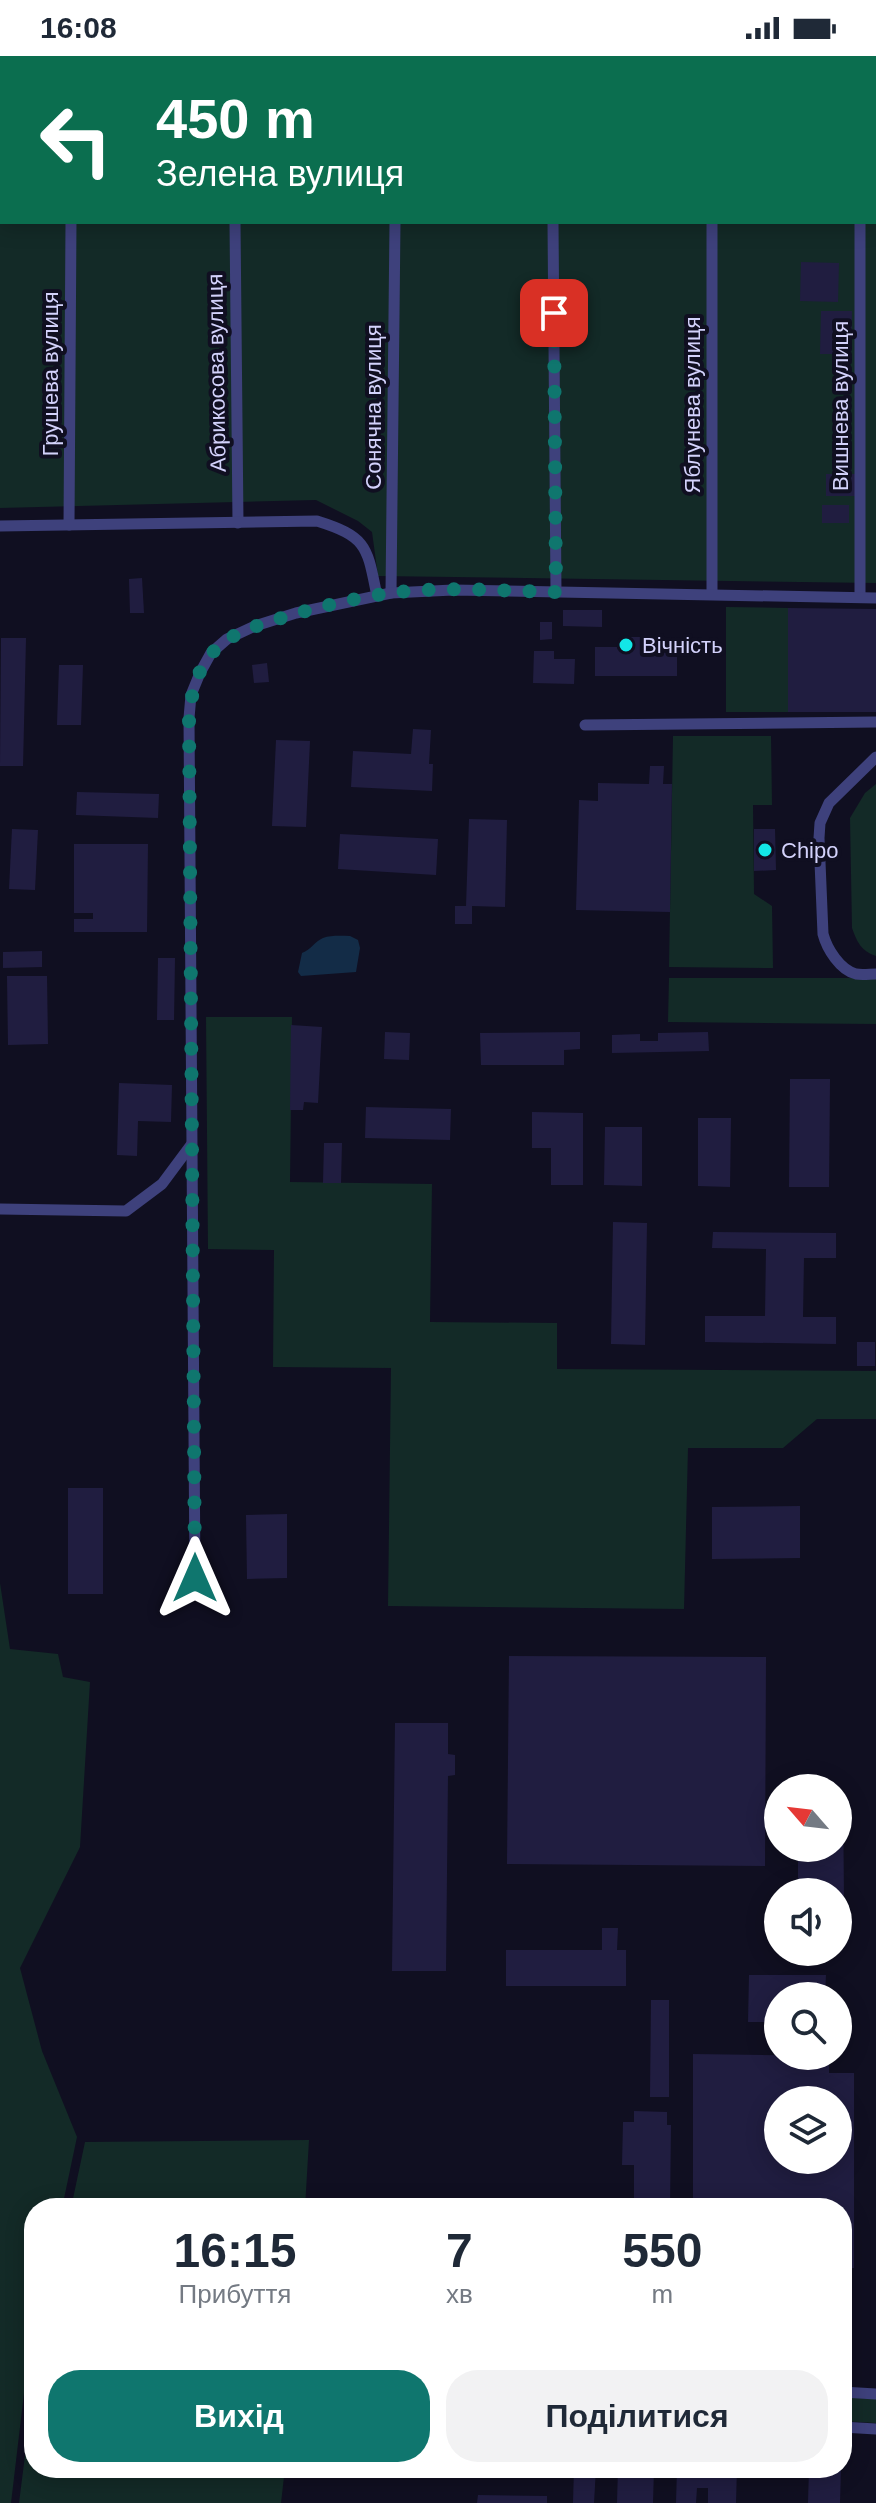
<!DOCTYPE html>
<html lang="uk">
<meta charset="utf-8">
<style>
:root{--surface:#fff;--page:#f2f2f3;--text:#1f2937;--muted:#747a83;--accent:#0f766e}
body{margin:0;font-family:Helvetica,sans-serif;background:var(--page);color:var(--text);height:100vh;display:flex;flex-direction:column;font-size:30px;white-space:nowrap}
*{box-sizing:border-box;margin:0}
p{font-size:26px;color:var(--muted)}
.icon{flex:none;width:44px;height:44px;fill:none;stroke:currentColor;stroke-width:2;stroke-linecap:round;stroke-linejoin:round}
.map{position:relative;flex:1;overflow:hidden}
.panel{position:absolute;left:24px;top:2142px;width:828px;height:280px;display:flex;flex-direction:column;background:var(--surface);border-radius:32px;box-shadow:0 4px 20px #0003}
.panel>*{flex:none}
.hud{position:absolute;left:0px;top:0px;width:876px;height:168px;box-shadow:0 4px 20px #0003;background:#0b6e4f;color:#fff;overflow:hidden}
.needle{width:52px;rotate:298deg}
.buttons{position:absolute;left:764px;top:1718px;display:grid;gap:16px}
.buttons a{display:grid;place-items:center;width:88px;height:88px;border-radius:50%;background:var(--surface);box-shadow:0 4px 20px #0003;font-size:40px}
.pin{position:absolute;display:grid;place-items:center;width:68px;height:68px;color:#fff;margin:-34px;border-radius:16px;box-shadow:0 4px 12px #0006}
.me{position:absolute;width:88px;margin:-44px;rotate:0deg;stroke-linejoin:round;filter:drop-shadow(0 0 6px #0008)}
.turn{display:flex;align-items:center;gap:28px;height:168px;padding:0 24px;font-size:36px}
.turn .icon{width:104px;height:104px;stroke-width:2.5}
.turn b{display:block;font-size:56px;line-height:68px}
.eta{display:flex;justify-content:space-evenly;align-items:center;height:136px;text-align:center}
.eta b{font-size:48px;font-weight:700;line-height:56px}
.cta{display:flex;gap:16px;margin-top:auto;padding:16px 24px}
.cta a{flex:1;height:92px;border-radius:32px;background:var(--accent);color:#fff;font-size:32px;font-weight:700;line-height:92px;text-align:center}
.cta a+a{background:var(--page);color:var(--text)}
.status{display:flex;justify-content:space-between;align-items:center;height:56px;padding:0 40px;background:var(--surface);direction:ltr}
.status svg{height:22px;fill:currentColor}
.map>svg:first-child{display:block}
.green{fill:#132a27;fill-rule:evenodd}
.water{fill:#132c47}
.building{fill:#201d40;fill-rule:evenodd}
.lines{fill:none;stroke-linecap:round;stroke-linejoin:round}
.service{stroke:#3e417c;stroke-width:11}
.route{stroke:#0f766e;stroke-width:14;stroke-dasharray:0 25.2}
.poi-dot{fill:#13e7e7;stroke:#100f21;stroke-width:3}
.labels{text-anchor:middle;stroke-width:8;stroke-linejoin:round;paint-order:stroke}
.street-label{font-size:22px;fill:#d3d2fb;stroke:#100f21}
.poi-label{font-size:22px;fill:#d3d2fb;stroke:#100f21;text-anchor:start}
</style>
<div class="status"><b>16:08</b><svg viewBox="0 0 49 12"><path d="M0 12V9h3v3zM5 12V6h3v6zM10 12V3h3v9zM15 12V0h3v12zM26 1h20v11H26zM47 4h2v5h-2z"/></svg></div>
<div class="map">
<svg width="876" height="2447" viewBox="0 0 876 2447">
<rect width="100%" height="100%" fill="#100f21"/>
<g class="green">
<path d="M0,0H876V527L378,520L372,476L358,465L316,444L0,452ZM2,2H874V166H2Z"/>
<polygon points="726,551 788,552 788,656 726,656"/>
<polygon points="673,680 771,680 772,749 753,749 754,838 772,850 773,912 669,911"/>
<path d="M876,728V900C861,895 857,886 852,872L850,762L865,737Z"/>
<polygon points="669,922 876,922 876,968 668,966"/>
<polygon points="206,961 292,961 290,1126 432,1128 430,1266 557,1267 557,1313 876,1315 876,1363 817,1363 783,1392 688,1392 684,1553 388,1550 391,1312 273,1311 274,1194 208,1193"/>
<polygon points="0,1527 10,1593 58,1598 63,1621 90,1626 80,1791 20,1912 42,1995 77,2081 62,2152 34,2152 34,2278 27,2312 11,2447 0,2447"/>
<polygon points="309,2084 305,2152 71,2152 85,2086"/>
<polygon points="34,2328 34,2412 285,2412 281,2447 19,2447"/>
<polygon points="842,2341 876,2343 876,2367 842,2365"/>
</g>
<path class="water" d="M350,880L358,884L360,892L356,916L301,920L298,916L302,897C311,894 315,885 323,882C331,879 342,880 350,880Z"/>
<g class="building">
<polygon points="801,206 839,207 838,246 800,245"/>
<polygon points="821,255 852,255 851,298 820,298"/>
<rect x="826" y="418" width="29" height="22"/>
<rect x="822" y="449" width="27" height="18"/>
<polygon points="142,522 144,557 130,557 129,523"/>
<polygon points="788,552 876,553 876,656 788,656"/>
<polygon points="563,554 602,554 602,571 563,570"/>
<polygon points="540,566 552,566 552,583 540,584"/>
<polygon points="626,581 646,581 646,591 677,591 677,620 595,620 595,591 626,591"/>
<polygon points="1,582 26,582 23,710 0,710"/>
<polygon points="534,595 554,595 554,603 575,603 574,628 533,627"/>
<polygon points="267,607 269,626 254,627 252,609"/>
<polygon points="59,609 83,609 81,669 57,669"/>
<polygon points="413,673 431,674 429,708 433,708 432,735 351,731 353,695 411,698"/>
<polygon points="276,684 310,685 306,771 272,770"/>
<polygon points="650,710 664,710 663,728 672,728 670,856 576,854 579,744 598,745 598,727 649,728"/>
<polygon points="77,736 159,738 158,762 76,759"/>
<polygon points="469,763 507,764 505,851 472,850 472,868 455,868 455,850 466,850"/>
<polygon points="12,773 38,774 35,834 9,833"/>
<polygon points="754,773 775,773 776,814 754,815"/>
<polygon points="340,778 438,783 436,819 338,813"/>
<polygon points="74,788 148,788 147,876 74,876 74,863 93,863 93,857 74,857"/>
<polygon points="42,895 42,911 3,912 3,896"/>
<polygon points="158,902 175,902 174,964 157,964"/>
<polygon points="7,920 47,920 48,988 8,989"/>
<polygon points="291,969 322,971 318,1047 304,1046 303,1054 290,1054"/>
<polygon points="385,976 410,977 409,1004 384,1003"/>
<polygon points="580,976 580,993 564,994 564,1009 481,1009 480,977"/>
<polygon points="708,976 709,995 612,997 612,979 640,978 640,985 658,985 658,977"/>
<polygon points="790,1023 830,1023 829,1131 789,1131"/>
<polygon points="119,1027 172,1029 171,1066 138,1065 137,1100 117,1099"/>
<polygon points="366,1051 451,1053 450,1084 365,1082"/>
<polygon points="532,1056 583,1057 583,1129 551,1129 551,1092 532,1092"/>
<polygon points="698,1062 731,1062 730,1131 698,1130"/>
<polygon points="605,1071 642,1071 642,1130 604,1129"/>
<polygon points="324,1087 342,1087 341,1127 323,1127"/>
<polygon points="613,1166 647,1167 645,1289 611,1288"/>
<polygon points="713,1176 836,1177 836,1202 804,1202 803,1261 836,1261 836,1288 705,1286 705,1260 765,1260 766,1193 712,1192"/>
<rect x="857" y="1286" width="18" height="24"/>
<rect x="68" y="1432" width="35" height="106"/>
<polygon points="800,1450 800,1502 712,1503 712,1451"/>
<polygon points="287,1458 287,1522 247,1523 246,1459"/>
<polygon points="509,1600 766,1601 765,1810 507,1808"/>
<polygon points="395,1667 448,1667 448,1698 455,1699 455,1719 448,1720 446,1915 392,1915"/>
<polygon points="838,1736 843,1736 844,1843 838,1843 838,1836 798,1836 798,1792 838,1792"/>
<polygon points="602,1872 618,1872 617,1894 626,1894 626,1930 506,1930 506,1894 602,1894"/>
<polygon points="749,1919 826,1919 825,1940 778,1940 778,1966 748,1966"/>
<polygon points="651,1944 669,1944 669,2041 650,2041"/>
<path d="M693,1998L829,2000V2017H854V2212L842,2213V2152H693ZM778,2044H838V2104H778Z"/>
<polygon points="634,2055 667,2056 667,2069 671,2069 670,2152 634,2152 634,2109 622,2109 623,2066 634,2066"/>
<polygon points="574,2412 596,2412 594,2447 573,2447"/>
<polygon points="618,2412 654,2412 653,2447 617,2447"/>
<polygon points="677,2412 737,2412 736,2447 708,2447 708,2432 697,2432 696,2447 676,2447"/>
<polygon points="809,2412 841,2412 840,2447 808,2447"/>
<polygon points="478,2439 547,2440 547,2447 477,2447"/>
</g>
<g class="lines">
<g class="service">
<polyline points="228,0 229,2"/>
<polyline points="552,0 552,2"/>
<polyline points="711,0 711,2"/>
<polyline points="860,0 860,2"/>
<polyline points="396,2 396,0"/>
<polyline points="235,166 238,467"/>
<polyline points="553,166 556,536"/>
<polyline points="712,166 712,538"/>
<polyline points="860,166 860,541"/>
<polyline points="69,469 71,166"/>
<path d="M0,470L317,465C368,481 367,491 377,540"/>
<polyline points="391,537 395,166"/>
<polyline points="585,669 876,666"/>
<path d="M876,701L829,747L820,767L819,782L823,878C827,893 840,914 856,918C862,919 870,918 876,918"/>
<polyline points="0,1153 126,1155 162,1128 191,1089"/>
<polyline points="195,1522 189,662 191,639 200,617 211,597 227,583 255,570 296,557 391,537 453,534 876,542"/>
<polyline points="842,2336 876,2338"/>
<polyline points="842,2371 876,2373"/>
</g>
</g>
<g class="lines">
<path class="route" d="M195,1522L189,662C191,639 197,612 214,595C231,577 256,570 278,563C314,552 354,542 391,537C445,530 501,535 556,536L554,257"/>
</g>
<g class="poi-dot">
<circle cx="626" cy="589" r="8"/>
<circle cx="765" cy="794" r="8"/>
</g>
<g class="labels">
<g class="street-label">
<text transform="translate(216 317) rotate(-91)" y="8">Абрикосова вулиця</text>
<text transform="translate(50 318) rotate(-90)" y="8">Грушева вулиця</text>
<text transform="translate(692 349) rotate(-90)" y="8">Яблунева вулиця</text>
<text transform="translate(840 350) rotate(-90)" y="8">Вишнева вулиця</text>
<text transform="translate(373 351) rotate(-90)" y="8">Сонячна вулиця</text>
</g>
<g class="poi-label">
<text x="642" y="597">Вічність</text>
<text x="781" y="802">Chipo</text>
</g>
</g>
</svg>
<div class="buttons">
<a><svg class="needle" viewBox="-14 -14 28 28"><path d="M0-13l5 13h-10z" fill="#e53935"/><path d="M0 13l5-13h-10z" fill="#747a83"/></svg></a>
<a><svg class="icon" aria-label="sound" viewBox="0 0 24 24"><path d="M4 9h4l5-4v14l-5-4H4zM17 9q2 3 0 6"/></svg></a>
<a><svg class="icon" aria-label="search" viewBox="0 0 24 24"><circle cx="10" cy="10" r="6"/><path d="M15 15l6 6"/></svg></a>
<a><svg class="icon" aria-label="layers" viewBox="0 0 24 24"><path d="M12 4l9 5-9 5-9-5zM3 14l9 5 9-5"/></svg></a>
</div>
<div class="pin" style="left:554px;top:257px;background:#d93025"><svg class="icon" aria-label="arrive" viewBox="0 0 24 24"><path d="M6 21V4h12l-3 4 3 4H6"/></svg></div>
<svg class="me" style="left:195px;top:1522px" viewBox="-20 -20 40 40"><path d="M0-17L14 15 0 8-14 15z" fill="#0f766e" stroke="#fff" stroke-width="4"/></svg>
<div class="hud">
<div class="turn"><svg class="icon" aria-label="left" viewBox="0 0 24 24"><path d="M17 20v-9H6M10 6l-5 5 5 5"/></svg><div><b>450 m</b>Зелена вулиця</div></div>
</div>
<section class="panel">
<div class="eta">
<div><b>16:15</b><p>Прибуття</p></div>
<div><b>7</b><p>хв</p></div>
<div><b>550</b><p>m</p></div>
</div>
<div class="cta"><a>Вихід</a><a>Поділитися</a></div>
</section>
</div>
